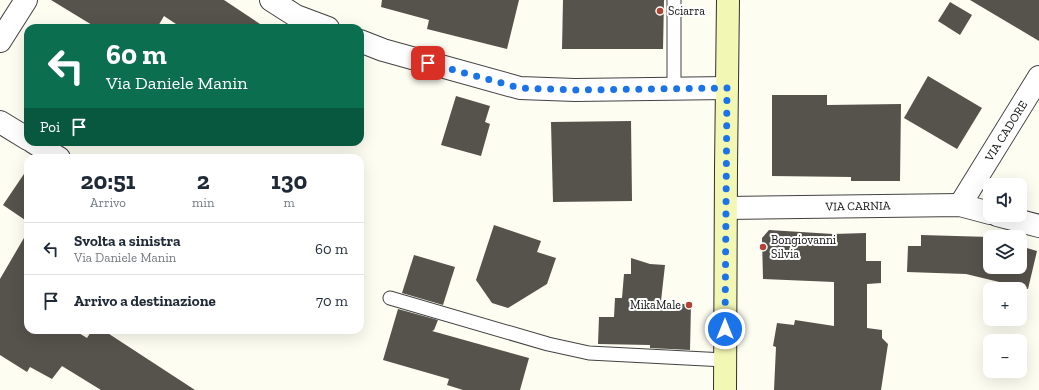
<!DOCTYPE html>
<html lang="it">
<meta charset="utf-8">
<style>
:root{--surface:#fff;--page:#f2f2f3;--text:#1f2937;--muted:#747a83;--line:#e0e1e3}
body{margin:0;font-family:"Zilla Slab",serif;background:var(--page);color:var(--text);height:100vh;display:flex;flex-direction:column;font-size:15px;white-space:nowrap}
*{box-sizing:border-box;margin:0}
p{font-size:13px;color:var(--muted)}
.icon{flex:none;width:22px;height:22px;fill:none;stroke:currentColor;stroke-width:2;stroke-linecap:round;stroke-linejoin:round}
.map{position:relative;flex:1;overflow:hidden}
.side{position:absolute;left:24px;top:154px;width:340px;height:180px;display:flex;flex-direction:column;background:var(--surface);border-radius:12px;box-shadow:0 4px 16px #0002}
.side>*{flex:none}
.top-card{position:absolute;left:24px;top:24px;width:340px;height:122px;border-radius:12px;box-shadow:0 4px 16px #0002;background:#0b6e4f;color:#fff;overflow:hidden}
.fabs{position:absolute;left:983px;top:178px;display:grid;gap:8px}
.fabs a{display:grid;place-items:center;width:44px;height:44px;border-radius:8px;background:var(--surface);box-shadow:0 4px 16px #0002;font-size:20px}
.pin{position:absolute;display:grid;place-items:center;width:34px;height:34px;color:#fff;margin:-17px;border-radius:8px;box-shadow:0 2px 6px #0006}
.me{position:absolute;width:44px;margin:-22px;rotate:0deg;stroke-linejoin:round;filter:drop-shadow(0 0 3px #0008)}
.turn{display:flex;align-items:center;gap:14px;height:84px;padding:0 16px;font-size:18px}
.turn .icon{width:52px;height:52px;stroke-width:2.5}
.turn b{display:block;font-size:28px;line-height:34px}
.then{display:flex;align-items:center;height:38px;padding:0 16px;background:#0003;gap:8px;font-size:15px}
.eta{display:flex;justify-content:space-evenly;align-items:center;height:68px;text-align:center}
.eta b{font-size:24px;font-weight:800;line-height:28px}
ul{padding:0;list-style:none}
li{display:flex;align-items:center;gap:12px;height:52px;padding:0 16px;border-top:1px solid var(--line)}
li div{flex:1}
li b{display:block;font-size:15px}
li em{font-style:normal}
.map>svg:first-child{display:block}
.building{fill:#56524c}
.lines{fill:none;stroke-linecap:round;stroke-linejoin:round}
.lane-casing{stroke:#424242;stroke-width:15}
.street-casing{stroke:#424242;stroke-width:24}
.secondary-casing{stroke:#313131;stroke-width:24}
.lane{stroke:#fff;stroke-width:13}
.street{stroke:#fff;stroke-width:22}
.secondary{stroke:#f3f7b4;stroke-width:22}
.route{stroke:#1a73e8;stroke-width:7;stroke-dasharray:0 12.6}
.poi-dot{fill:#b14334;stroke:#fff;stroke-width:1.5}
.labels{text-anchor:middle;stroke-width:4;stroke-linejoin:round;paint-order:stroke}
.poi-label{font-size:12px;fill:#0f0f0f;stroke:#fff;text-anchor:start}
.street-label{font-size:12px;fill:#0f0f0f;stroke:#fff}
</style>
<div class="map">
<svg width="1039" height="390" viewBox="0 0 1039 390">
<rect width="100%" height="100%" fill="#fefdf2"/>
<g class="building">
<polygon points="51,0 224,0 266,28 182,28 164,16 157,28 97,28"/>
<polygon points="382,0 519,0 507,49 427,29 429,20 381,7"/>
<polygon points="563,0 664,0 663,49 562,49"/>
<polygon points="970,0 1039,0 1039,41"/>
<polygon points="950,2 972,15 960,35 938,21"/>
<polygon points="928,76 982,108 957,149 904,118"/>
<polygon points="772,95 827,95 827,105 901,104 900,181 851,181 851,177 772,176"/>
<polygon points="456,96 490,106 485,122 490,124 481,156 441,145"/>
<polygon points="631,121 632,201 553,202 551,122"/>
<polygon points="28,168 28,222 3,205"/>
<polygon points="494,225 541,241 537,252 556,258 547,284 508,308 492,303 476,280"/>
<polygon points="769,230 833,234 866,233 866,261 881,261 881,283 867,284 867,328 882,330 882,338 888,344 881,390 774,390 776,347 773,346 777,323 794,325 795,320 834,326 834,282 763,279 762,238"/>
<polygon points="28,231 28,330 74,330 87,338 92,330 103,330 195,390 101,390 62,366 52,379 30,367 27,372 0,355 0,279"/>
<polygon points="921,235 990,237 990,267 1020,267 1020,246 1037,251 1028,289 966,274 907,272 908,246 921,246"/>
<polygon points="414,255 455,267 443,305 402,293"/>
<polygon points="631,258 650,264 665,265 661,301 691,305 690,350 650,348 650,345 598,344 599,317 614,317 615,298 622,298 624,274 631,274"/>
<polygon points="398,309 438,320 434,330 432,331 529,358 520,390 463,390 447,385 449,379 383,360"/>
</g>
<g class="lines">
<g class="lane-casing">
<g id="lane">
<polyline points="674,0 674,88"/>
<polyline points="390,298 548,344 589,353 725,360"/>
</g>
</g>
<g class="street-casing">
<g id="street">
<polyline points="271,0 296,16 328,28"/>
<polyline points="0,41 26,0"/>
<polyline points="360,41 383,50 520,88 575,90 727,88"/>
<polyline points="0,122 28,139"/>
<polyline points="33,142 59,158"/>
<polyline points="960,205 1039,77"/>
<polyline points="726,208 960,205 990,213"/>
<polyline points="997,215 1039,226"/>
</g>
</g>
<g class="secondary-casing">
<polyline id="secondary" points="725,390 726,168 728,0"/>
</g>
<use href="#lane" class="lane"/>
<use href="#street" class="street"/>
<use href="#secondary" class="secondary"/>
</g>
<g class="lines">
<polyline class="route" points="428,63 520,88 575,90 727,88 725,329"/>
</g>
<g class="poi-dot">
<circle cx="660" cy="11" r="4"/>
<circle cx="763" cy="247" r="4"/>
<circle cx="689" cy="305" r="4"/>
</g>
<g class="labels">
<g class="poi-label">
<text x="668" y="15">Sciarra</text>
<text x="771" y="244">Bongiovanni<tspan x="771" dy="14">Silvia</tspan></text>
<text x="681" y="309" text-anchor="end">MikaMale</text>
</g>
<g class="street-label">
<text transform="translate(1006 131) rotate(-58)" y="4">VIA CADORE</text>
<text transform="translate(858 206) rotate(-1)" y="4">VIA CARNIA</text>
</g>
</g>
</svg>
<div class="fabs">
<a><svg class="icon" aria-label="sound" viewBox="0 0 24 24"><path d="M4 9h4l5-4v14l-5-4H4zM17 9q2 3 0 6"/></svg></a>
<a><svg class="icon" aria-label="layers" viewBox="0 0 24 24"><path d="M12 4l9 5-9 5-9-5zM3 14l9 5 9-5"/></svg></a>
<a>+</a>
<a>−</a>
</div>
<div class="pin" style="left:428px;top:63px;background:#d93025"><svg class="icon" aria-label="arrive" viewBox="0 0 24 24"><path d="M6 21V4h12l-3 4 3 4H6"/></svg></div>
<svg class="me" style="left:725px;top:329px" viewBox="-20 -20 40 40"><circle r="17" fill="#1a73e8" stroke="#fff" stroke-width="3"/><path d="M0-11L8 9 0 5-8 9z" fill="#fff"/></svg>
<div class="top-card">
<div class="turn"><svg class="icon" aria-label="left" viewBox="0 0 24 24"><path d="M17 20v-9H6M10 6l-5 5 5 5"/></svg><div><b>60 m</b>Via Daniele Manin</div></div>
<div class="then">Poi<svg class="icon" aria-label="arrive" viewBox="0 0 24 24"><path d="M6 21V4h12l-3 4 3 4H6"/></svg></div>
</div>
<section class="side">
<div class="eta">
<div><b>20:51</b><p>Arrivo</p></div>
<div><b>2</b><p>min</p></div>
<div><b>130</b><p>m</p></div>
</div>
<ul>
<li><svg class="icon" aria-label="left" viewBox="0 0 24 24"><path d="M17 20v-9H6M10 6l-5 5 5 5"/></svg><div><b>Svolta a sinistra</b><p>Via Daniele Manin</p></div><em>60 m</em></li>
<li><svg class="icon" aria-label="arrive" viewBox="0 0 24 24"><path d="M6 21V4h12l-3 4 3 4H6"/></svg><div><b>Arrivo a destinazione</b></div><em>70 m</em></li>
</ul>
</section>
</div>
